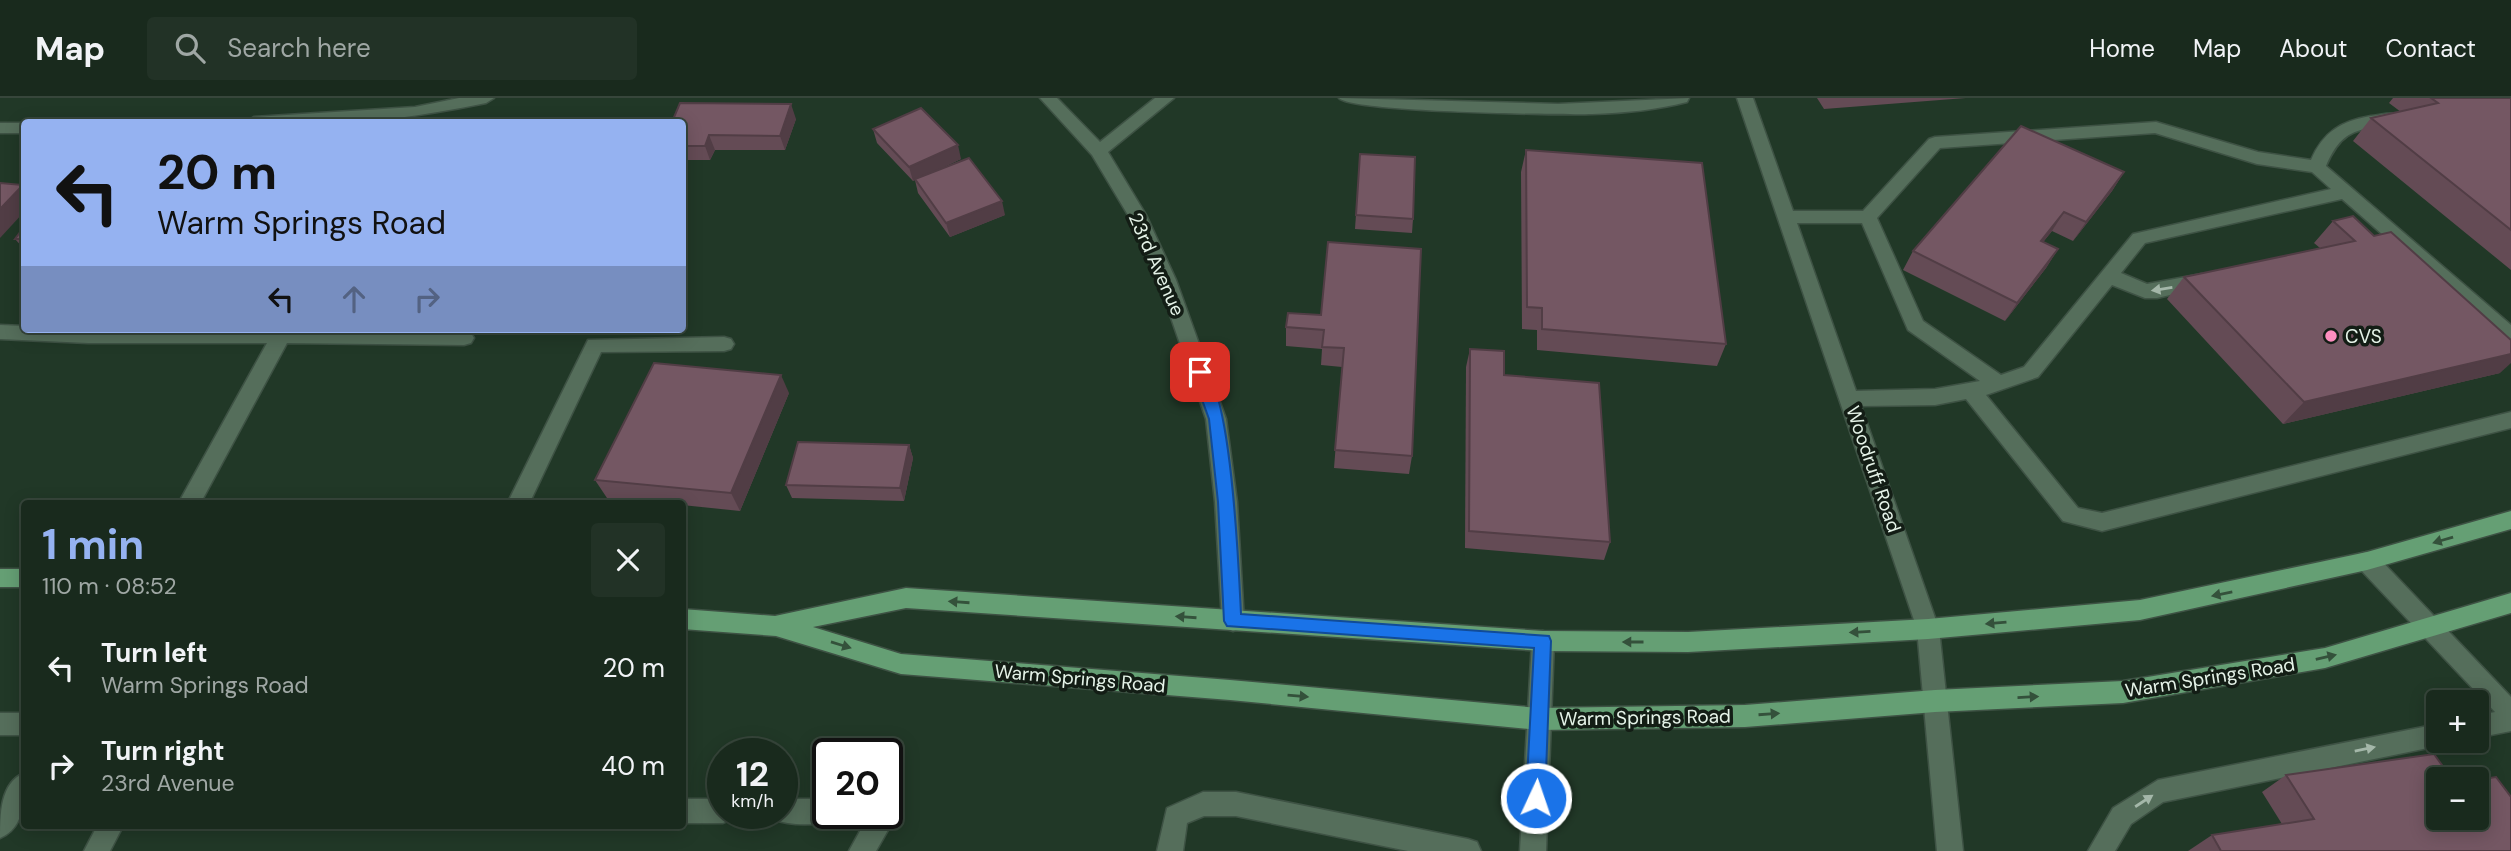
<!DOCTYPE html>
<meta charset="utf-8">
<style>
:root{--surface:#192a1d;--page:#223226;--text:#f1f3f6;--muted:#9fa7a4;--line:#37463b;--accent:#95b2f1}
body{margin:0;font-family:"DM Sans",sans-serif;background:var(--page);color:var(--text);height:100vh;display:flex;flex-direction:column;font-size:26px;white-space:nowrap}
*{box-sizing:border-box;margin:0}
p{font-size:23px;color:var(--muted)}
.icon{flex:none;width:38px;height:38px;fill:none;stroke:currentColor;stroke-width:2;stroke-linecap:round;stroke-linejoin:round}
.map{position:relative;flex:1;overflow:hidden}
.side{position:absolute;left:21px;top:402px;width:665px;height:329px;display:flex;flex-direction:column;background:var(--surface);border-radius:7px;box-shadow:0 4px 18px #0003,0 0 0 2px var(--line)}
.side>*{flex:none}
.banner{position:absolute;left:21px;top:21px;width:665px;height:214px;border-radius:7px;box-shadow:0 4px 18px #0003,0 0 0 2px var(--line);background:#95b2f1;color:#111;overflow:hidden}
.controls{position:absolute;left:2426px;top:592px;display:grid;gap:14px}
.controls a{display:grid;place-items:center;width:63px;height:63px;border-radius:7px;background:var(--surface);box-shadow:0 4px 18px #0003,0 0 0 2px var(--line);font-size:35px}
.speed{position:absolute;left:707px;top:640px;display:flex;gap:14px;font-size:35px;font-weight:700;text-align:center}
.speed>*{display:grid;place-content:center;width:91px;height:91px;border-radius:50%;background:var(--surface);box-shadow:0 4px 18px #0003,0 0 0 2px var(--line);line-height:1}
.speed small{font-size:18px;font-weight:400}
.speed .limit{border:4px solid #111;border-radius:10px;background:#fff;color:#111}
.pin{position:absolute;display:grid;place-items:center;width:60px;height:60px;color:#fff;margin:-30px;border-radius:14px;box-shadow:0 4px 10px #0006}
.me{position:absolute;width:77px;margin:-38px;rotate:3deg;stroke-linejoin:round;filter:drop-shadow(0 0 5px #0008)}
.turn{display:flex;align-items:center;gap:24px;height:147px;padding:0 21px;font-size:32px}
.turn .icon{width:91px;height:91px;stroke-width:2.5}
.turn b{display:block;font-size:49px;line-height:60px}
.lanes{display:flex;align-items:center;height:66px;padding:0 21px;background:#0003;justify-content:center;gap:35px;direction:ltr}
.lanes .off{opacity:.35}
.round{display:grid;place-items:center;flex:none;width:74px;height:74px;border-radius:7px;background:var(--page)}
.summary{display:flex;align-items:center;justify-content:space-between;height:119px;padding:0 21px}
h1{font-size:42px;font-weight:700;line-height:52px;color:var(--accent)}
ul{padding:0;list-style:none}
li{display:flex;align-items:center;gap:21px;height:98px;padding:0 21px}
li div{flex:1}
li b{display:block;font-size:26px}
li em{font-style:normal}
header{display:flex;align-items:center;gap:42px;box-sizing:border-box;height:98px;padding:0 35px;background:var(--surface);border-bottom:2px solid var(--line)}
header strong{font-size:33px}
nav{display:flex;gap:38px;margin-inline-start:auto;font-size:24px}
.search{width:490px;height:63px;background:var(--page);display:flex;align-items:center;gap:18px;box-sizing:border-box;padding:0 24px;border-radius:7px;color:var(--muted);font-size:26px}
.map>svg:first-child{display:block}
.lines{fill:none;stroke-linecap:round;stroke-linejoin:round}
.minor-casing{stroke:#3e5244;stroke-width:3}
.major-casing{stroke:#3e5244;stroke-width:3}
.minor{fill:#556e5b;fill-rule:evenodd}
.major{fill:#659f74;fill-rule:evenodd}
.wall{fill:#644b55}
.shaded-wall{fill:#513d45}
.building{fill:#745763;stroke:#513d45;stroke-width:2}
.oneway{fill:#a4b7a9}
.oneway2{fill:#34513b}
.route{fill:#1a73e8;stroke:#114b97;stroke-width:2}
.poi-dot{fill:#fd8ebf;stroke:#131d15;stroke-width:2.5}
.labels{text-anchor:middle;stroke-width:7;stroke-linejoin:round;paint-order:stroke}
.street-label{font-size:19px;fill:#e5f3e8;stroke:#131d15}
.poi-label{font-size:19px;fill:#e5f3e8;stroke:#131d15;text-anchor:start}
</style>
<header>
<strong>Map</strong>
<div class="search"><svg class="icon" aria-label="search" viewBox="0 0 24 24"><circle cx="10" cy="10" r="6"/><path d="M15 15l6 6"/></svg>Search here</div>
<nav><a>Home</a><a>Map</a><a>About</a><a>Contact</a></nav>
</header>
<div class="map">
<svg width="2511" height="753" viewBox="0 0 2511 753">
<rect width="100%" height="100%" fill="#213827"/>
<g class="lines">
<g class="minor-casing">
<g id="minor">
<path d="M459,0H494L486,5C408,21 325,32 246,24L254,19L415,9Z"/>
<polygon points="1040,0 1057,0 1100,44 1155,0 1174,0 1108,54 1146,117 1176,182 1226,321 1237,404 1244,523 1241,530 1233,533 1225,530 1222,523 1215,404 1206,321 1158,182 1128,117 1092,57"/>
<path d="M1339,0L1558,6L1689,0L1687,4C1656,12 1624,15 1592,16C1561,17 1351,14 1339,0Z"/>
<path d="M1737,0H1753L1793,113H1863L1929,41L1935,39L2156,24L2258,54L2311,62C2323,34 2341,23 2371,18C2380,17 2390,14 2399,16L2401,20L2399,24C2361,34 2344,26 2326,68L2511,227V245L2504,243L2342,101L2145,145L2121,175L2147,186L2202,176L2209,178L2211,183L2209,188L2157,200H2145L2112,187L2038,279L1986,297L2078,410L2102,415L2511,314V330L2102,433L2063,423L1966,301L1935,307L1861,308L1939,531L1963,753H1937L1917,531ZM2155,35L2257,66L2312,74L2331,91L2133,136L2024,269L2001,277L1923,223L1877,120L1940,50ZM1797,125H1862L1908,232L1980,283L1935,291L1856,293Z"/>
<rect x="0" y="25" width="24" height="10"/>
<polygon points="0,227 24,228 24,231 464,233 471,235 474,240 471,245 464,247 287,245 200,406 178,406 267,245 88,245 0,241"/>
<polygon points="724,239 731,241 734,246 731,251 724,253 601,254 529,406 507,406 588,242"/>
<polygon points="2367,454 2375,456 2511,599 2511,633 2476,640 2476,618 2495,614 2359,470 2356,463 2359,456"/>
<polygon points="1543,533 1551,536 1554,543 1546,753 1520,753 1532,543 1535,536"/>
<rect x="0" y="615" width="24" height="22"/>
<polygon points="2438,626 2438,642 2448,642 2438,648 2163,704 2131,726 2115,753 2088,753 2113,710 2158,682"/>
<path d="M24,675C26,697 25,730 0,740C0,717 0,685 24,675Z"/>
<polygon points="1203,694 1236,694 1468,741 1477,744 1481,753 1408,753 1236,718 1204,718 1187,725 1183,753 1157,753 1167,710"/>
<polygon points="682,701 723,701 723,716 734,716 732,721 723,725 682,725"/>
<path d="M782,701H828V716H839L837,721C820,728 790,728 773,721L771,716H782Z"/>
<polygon points="845,716 878,716 888,732 876,753 849,753 860,733 848,724"/>
<polygon points="97,728 123,728 110,753 84,753"/>
</g>
</g>
<g class="major-casing">
<g id="major">
<polygon points="2511,413 2511,431 2367,472 2140,522 1928,541 1688,554 1543,553 906,510 813,529 901,556 1230,582 1539,610 1745,607 1935,592 2123,583 2325,550 2511,495 2511,515 2325,570 2123,605 1935,614 1745,629 1539,632 1230,602 901,576 776,538 682,531 682,511 775,518 906,490 1543,533 1688,534 1928,521 2140,502 2367,454"/>
<rect x="0" y="471" width="24" height="18"/>
</g>
</g>
<use href="#minor" class="minor"/>
<use href="#major" class="major"/>
</g>
<g class="wall">
<polygon points="1817,0 1966,0 1824,11"/>
<polygon points="2393,0 2511,0 2511,172 2353,43 2371,20 2401,14 2389,5"/>
<polygon points="796,21 785,52 715,52 710,62 682,62 682,24"/>
<polygon points="873,31 961,61 931,75 1005,117 950,139 918,95 915,82 913,83 877,45"/>
<polygon points="1526,52 1726,246 1717,268 1537,252 1537,232 1522,231 1521,74"/>
<polygon points="1360,56 1413,121 1412,135 1355,131"/>
<polygon points="2124,74 2112,93 2073,143 2052,133 2043,144 2058,151 2046,170 2005,223 1903,172 1913,153"/>
<polygon points="2333,123 2500,275 2283,326 2167,201 2184,179 2320,150 2314,145"/>
<polygon points="24,129 24,151 15,141"/>
<polygon points="1328,144 1412,358 1409,376 1334,370 1342,269 1321,267 1322,251 1286,248 1286,229 1321,217"/>
<polygon points="1470,251 1610,444 1604,462 1465,450 1466,269"/>
<polygon points="789,295 740,413 682,407 682,406 670,406 607,400 595,382"/>
<polygon points="909,347 913,360 904,403 792,400 786,387"/>
<polygon points="2286,677 2438,681 2511,753 2188,753 2212,737 2282,726 2262,694"/>
</g>
<g class="shaded-wall">
<polygon points="791,6 796,21 785,52 780,38"/>
<polygon points="709,37 715,52 710,62 705,48"/>
<polygon points="958,47 961,61 913,83 909,69"/>
<polygon points="2124,74 2112,93 2073,143 2086,124"/>
<polygon points="23,87 24,88 24,114 0,140 0,111"/>
<polygon points="1002,103 1005,117 950,139 946,125"/>
<polygon points="2064,114 2052,133 2029,162 2041,143"/>
<polygon points="2058,151 2046,170 2005,223 2017,205"/>
<polygon points="2511,256 2511,265 2500,275 2283,326 2304,304"/>
<polygon points="781,277 789,295 740,413 731,395"/>
<polygon points="909,347 913,360 904,403 900,390"/>
</g>
<g class="building">
<polygon points="2431,0 2511,0 2511,132 2371,20 2438,5"/>
<polygon points="680,5 791,6 780,38 709,37 705,48 682,48 682,24 672,24"/>
<polygon points="921,10 958,47 909,69 873,31"/>
<polygon points="2021,28 2124,74 2086,124 2064,114 2041,143 2058,151 2017,205 1913,153"/>
<polygon points="1526,52 1702,65 1726,246 1542,231 1542,210 1527,209"/>
<polygon points="1360,56 1415,59 1413,121 1356,117"/>
<polygon points="969,60 1002,103 946,125 915,81"/>
<polygon points="0,85 23,87 0,111"/>
<polygon points="2353,118 2374,138 2391,134 2511,242 2511,256 2304,304 2184,179 2355,143 2333,123"/>
<polygon points="24,129 24,141 15,141"/>
<polygon points="1328,144 1421,151 1412,358 1335,352 1344,250 1322,249 1324,232 1286,229 1288,215 1321,217"/>
<polygon points="1470,251 1504,253 1504,277 1599,285 1610,444 1469,433"/>
<polygon points="654,265 781,277 731,395 595,382"/>
<polygon points="798,344 909,347 900,390 786,387"/>
<polygon points="2434,656 2452,681 2438,681 2438,719 2476,719 2476,682 2496,679 2511,699 2511,753 2221,753 2212,737 2314,721 2286,677"/>
</g>
<defs><path id="oneway-solid" d="M-6-.8H1V-3.2L6.5 0L1 3.2V.8H-6Z" transform="scale(1.75)"/></defs>
<g class="oneway">
<use href="#oneway-solid" transform="translate(2162 191) rotate(171)"/>
<use href="#oneway-solid" transform="translate(2365 651) rotate(-12)"/>
<use href="#oneway-solid" transform="translate(2144 703) rotate(-33)"/>
</g>
<g class="oneway2">
<use href="#oneway-solid" transform="translate(2443 442) rotate(164)"/>
<use href="#oneway-solid" transform="translate(2222 496) rotate(169)"/>
<use href="#oneway-solid" transform="translate(959 504) rotate(-176)"/>
<use href="#oneway-solid" transform="translate(1186 519) rotate(-176)"/>
<use href="#oneway-solid" transform="translate(1996 525) rotate(175)"/>
<use href="#oneway-solid" transform="translate(1860 534) rotate(177)"/>
<use href="#oneway-solid" transform="translate(1633 544) rotate(-180)"/>
<use href="#oneway-solid" transform="translate(841 547) rotate(17)"/>
<use href="#oneway-solid" transform="translate(2326 559) rotate(-13)"/>
<use href="#oneway-solid" transform="translate(1298 598) rotate(5)"/>
<use href="#oneway-solid" transform="translate(2028 599) rotate(-3)"/>
<use href="#oneway-solid" transform="translate(1769 616) rotate(-4)"/>
</g>
<path class="route" d="M1200,269C1232,279 1239,480 1241,516L1549,538L1551,543L1545,700L1542,706L1536,709L1529,706L1526,700L1534,550L1227,528L1224,523L1218,404L1209,321L1192,274Z"/>
<circle class="poi-dot" cx="2331" cy="238" r="7"/>
<g class="labels">
<g class="street-label">
<text transform="translate(1157 166) rotate(66)" y="7">23rd Avenue</text>
<text transform="translate(1874 371) rotate(71)" y="7">Woodruff Road</text>
<text transform="translate(2210 579) rotate(-9)" y="7">Warm Springs Road</text>
<text transform="translate(1080 580) rotate(5)" y="7">Warm Springs Road</text>
<text transform="translate(1645 619) rotate(-1)" y="7">Warm Springs Road</text>
</g>
<g class="poi-label">
<text x="2345" y="245">CVS</text>
</g>
</g>
</svg>
<div class="controls">
<a>+</a>
<a>−</a>
</div>
<div class="speed"><div>12<small>km/h</small></div><div class="limit">20</div></div>
<div class="pin" style="left:1200px;top:274px;background:#d93025"><svg class="icon" aria-label="arrive" viewBox="0 0 24 24"><path d="M6 21V4h12l-3 4 3 4H6"/></svg></div>
<svg class="me" style="left:1536px;top:700px" viewBox="-20 -20 40 40"><circle r="17" fill="#1a73e8" stroke="#fff" stroke-width="3"/><path d="M0-11L8 9 0 5-8 9z" fill="#fff"/></svg>
<div class="banner">
<div class="turn"><svg class="icon" aria-label="left" viewBox="0 0 24 24"><path d="M17 20v-9H6M10 6l-5 5 5 5"/></svg><div><b>20 m</b>Warm Springs Road</div></div>
<div class="lanes"><svg class="icon" aria-label="left" viewBox="0 0 24 24"><path d="M17 20v-9H6M10 6l-5 5 5 5"/></svg><svg class="icon off" aria-label="ahead" viewBox="0 0 24 24"><path d="M12 20V5M6 11l6-6 6 6"/></svg><svg class="icon off" aria-label="right" viewBox="0 0 24 24"><path d="M7 20v-9h11M14 6l5 5-5 5"/></svg></div>
</div>
<section class="side">
<div class="summary"><div><h1>1 min</h1><p>110 m · 08:52</p></div><a class="round"><svg class="icon" aria-label="close" viewBox="0 0 24 24"><path d="M6 6l12 12M18 6L6 18"/></svg></a></div>
<ul>
<li><svg class="icon" aria-label="left" viewBox="0 0 24 24"><path d="M17 20v-9H6M10 6l-5 5 5 5"/></svg><div><b>Turn left</b><p>Warm Springs Road</p></div><em>20 m</em></li>
<li><svg class="icon" aria-label="right" viewBox="0 0 24 24"><path d="M7 20v-9h11M14 6l5 5-5 5"/></svg><div><b>Turn right</b><p>23rd Avenue</p></div><em>40 m</em></li>
</ul>
</section>
</div>
